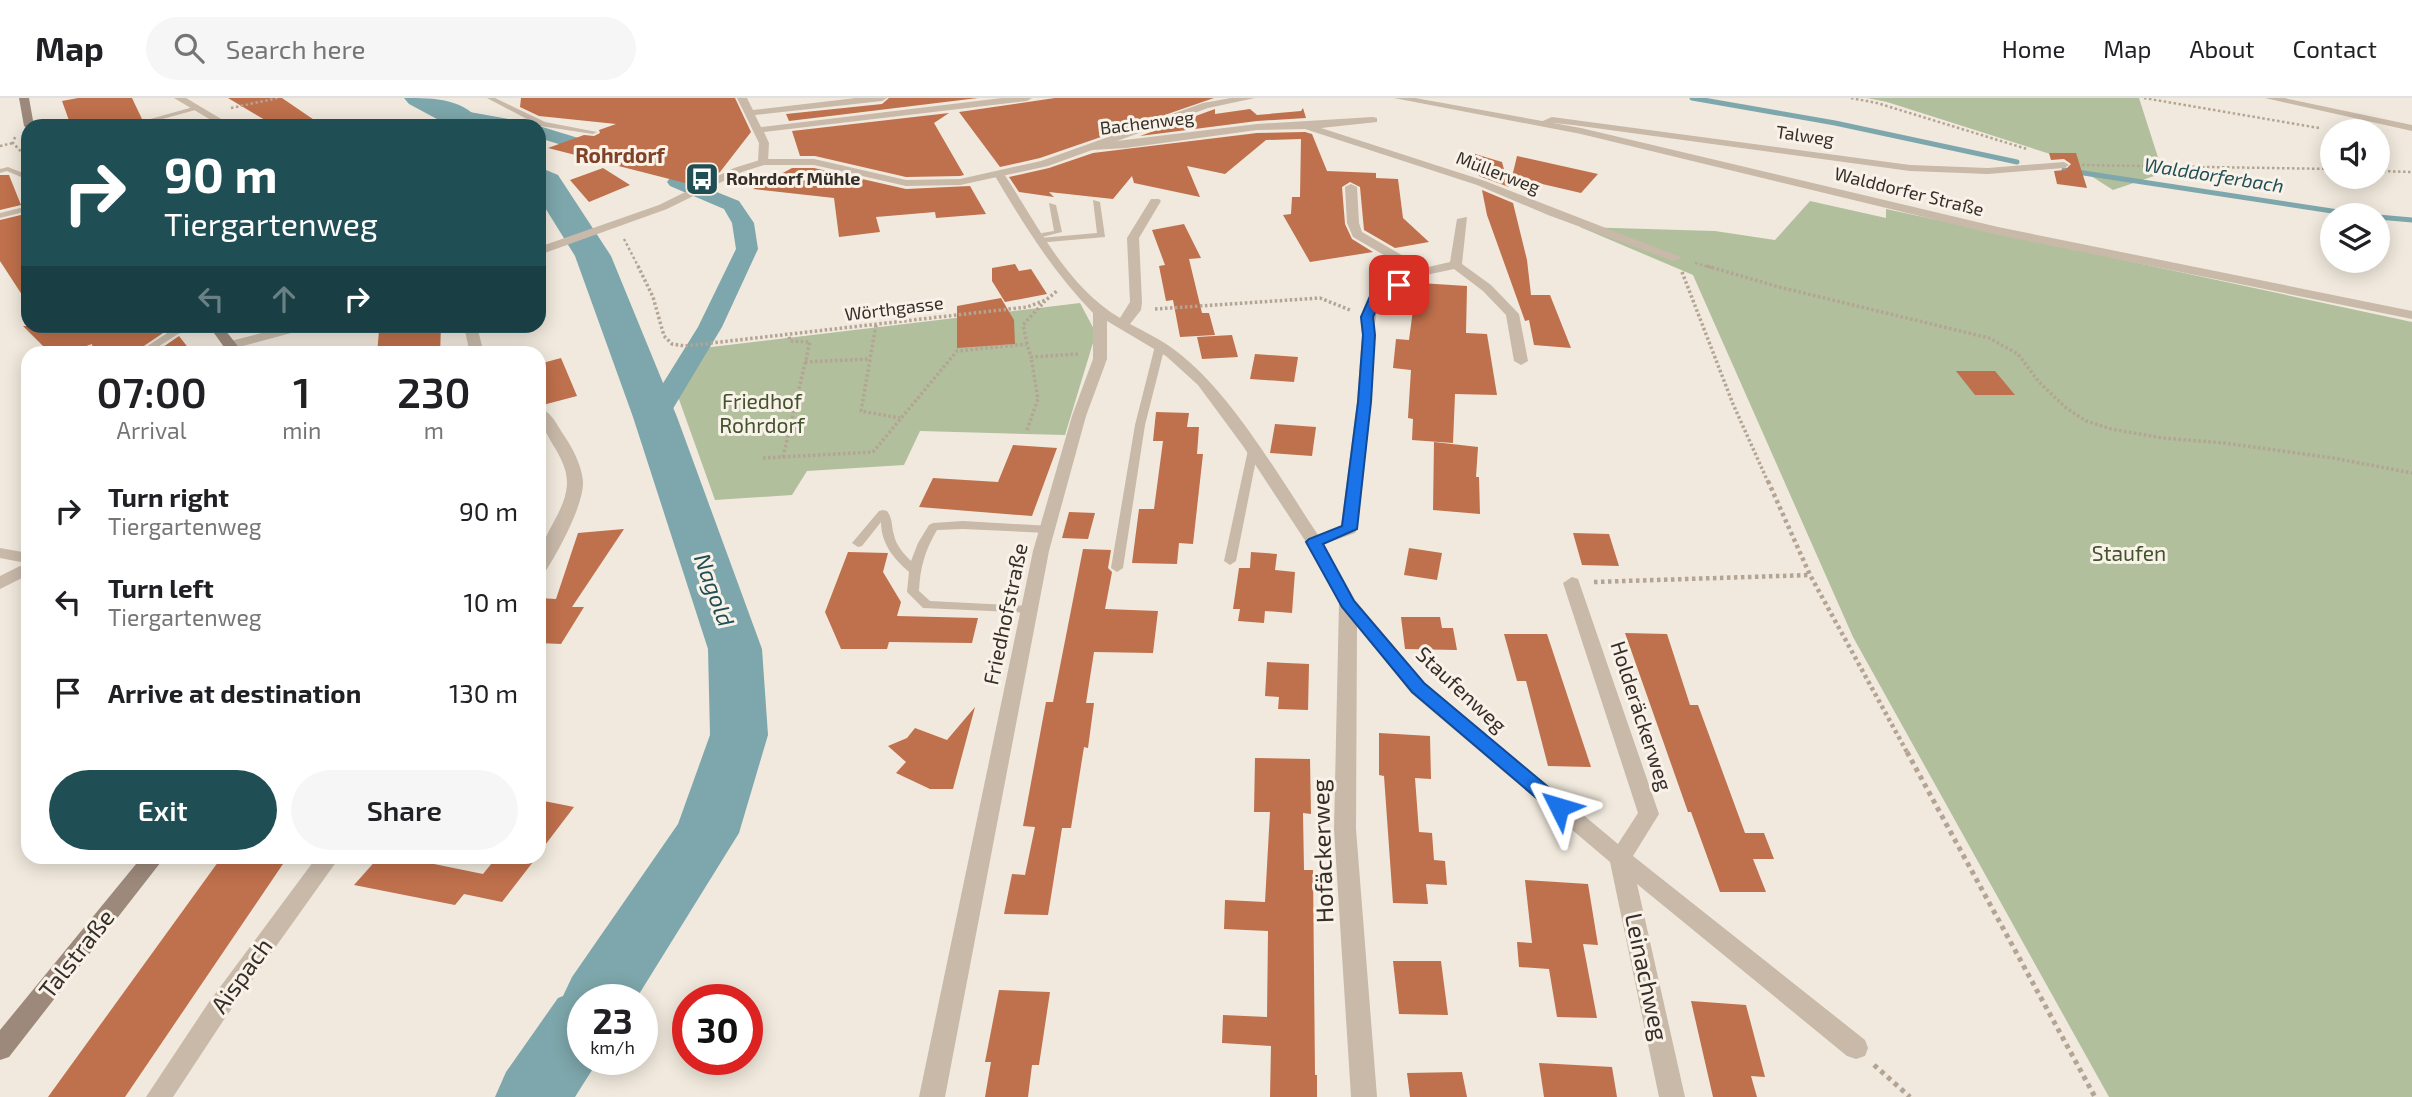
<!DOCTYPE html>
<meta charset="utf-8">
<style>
:root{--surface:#fff;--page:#f6f6f6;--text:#202124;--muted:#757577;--line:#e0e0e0;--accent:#204e55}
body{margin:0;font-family:"Exo 2",sans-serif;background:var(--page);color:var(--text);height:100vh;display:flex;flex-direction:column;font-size:26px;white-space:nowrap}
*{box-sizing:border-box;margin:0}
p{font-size:23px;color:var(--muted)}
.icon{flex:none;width:38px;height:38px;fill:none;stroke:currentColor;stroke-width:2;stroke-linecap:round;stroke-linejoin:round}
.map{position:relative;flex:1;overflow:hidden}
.sheet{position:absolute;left:21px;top:248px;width:525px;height:518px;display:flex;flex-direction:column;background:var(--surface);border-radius:21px;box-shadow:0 4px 18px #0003}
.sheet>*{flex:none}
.banner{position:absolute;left:21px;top:21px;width:525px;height:214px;border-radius:21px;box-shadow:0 4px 18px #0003;background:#204e55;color:#fff;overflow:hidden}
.fabs{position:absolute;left:2320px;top:21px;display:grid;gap:14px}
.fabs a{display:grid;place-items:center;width:70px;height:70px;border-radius:50%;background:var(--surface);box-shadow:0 4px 18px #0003;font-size:35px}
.speed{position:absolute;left:567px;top:886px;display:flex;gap:14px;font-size:35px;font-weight:700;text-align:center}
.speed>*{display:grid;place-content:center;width:91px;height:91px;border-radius:50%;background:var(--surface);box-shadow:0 4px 18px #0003;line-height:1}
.speed small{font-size:18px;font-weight:400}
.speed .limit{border:10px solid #d22;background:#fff;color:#111}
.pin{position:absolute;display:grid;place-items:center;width:60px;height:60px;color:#fff;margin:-30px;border-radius:14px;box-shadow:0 4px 10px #0006}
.me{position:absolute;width:77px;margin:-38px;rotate:310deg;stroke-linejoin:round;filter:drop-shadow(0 0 5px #0008)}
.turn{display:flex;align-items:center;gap:24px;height:147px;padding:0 28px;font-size:32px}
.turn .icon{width:91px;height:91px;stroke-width:2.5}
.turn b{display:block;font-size:49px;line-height:60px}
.lanes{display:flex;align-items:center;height:66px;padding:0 28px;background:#0003;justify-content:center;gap:35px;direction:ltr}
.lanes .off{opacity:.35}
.eta{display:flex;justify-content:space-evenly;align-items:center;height:119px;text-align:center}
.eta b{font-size:42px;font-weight:600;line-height:49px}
.button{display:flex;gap:14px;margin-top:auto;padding:14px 28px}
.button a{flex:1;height:80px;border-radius:42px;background:var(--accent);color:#fff;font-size:28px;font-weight:600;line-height:80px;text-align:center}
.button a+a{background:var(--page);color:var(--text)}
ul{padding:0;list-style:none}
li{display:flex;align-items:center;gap:21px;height:91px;padding:0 28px}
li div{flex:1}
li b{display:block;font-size:26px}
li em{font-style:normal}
header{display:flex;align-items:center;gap:42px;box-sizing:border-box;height:98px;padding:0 35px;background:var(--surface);border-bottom:2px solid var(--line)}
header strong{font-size:33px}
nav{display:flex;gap:38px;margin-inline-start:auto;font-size:24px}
.search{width:490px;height:63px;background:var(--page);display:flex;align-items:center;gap:18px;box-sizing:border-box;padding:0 24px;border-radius:38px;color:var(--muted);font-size:26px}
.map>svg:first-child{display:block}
.green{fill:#b1bf9d}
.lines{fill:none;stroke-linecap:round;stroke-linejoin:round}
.stream{stroke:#7da7ac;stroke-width:5}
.canal{fill:#7da7ac;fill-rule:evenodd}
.river{fill:#7da7ac;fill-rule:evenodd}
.building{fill:#bf704c}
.path-far3{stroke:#b4a493;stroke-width:2.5;stroke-dasharray:2.5 2.5;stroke-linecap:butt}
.path-far2{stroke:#b4a493;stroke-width:3.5;stroke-dasharray:2.5 2.5;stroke-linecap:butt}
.path-far1{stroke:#b4a493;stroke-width:4.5;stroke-dasharray:3.5 3.5;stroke-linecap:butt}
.path{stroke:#b4a493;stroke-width:5;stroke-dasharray:4.5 4.5;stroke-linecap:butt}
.service{fill:#c8b9a9;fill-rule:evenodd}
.minor{fill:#c8b9a9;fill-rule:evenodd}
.tertiary{fill:#c8b9a9;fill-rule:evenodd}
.secondary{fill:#9c897b;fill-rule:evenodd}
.route{fill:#1a73e8;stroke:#114b97;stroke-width:2}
.labels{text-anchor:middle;stroke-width:6;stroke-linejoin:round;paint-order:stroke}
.far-street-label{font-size:18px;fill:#362e29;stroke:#f9f2e9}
.far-poi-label{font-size:18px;font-weight:bold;fill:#362e29;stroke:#f9f2e9;text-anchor:start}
.far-water-label{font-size:19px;font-style:italic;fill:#204e55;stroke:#f9f2e9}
.far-quarter-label{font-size:21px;font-weight:bold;fill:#804226;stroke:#f9f2e9}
.park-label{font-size:21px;fill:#43532e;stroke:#f9f2e9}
.street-label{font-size:21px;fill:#362e29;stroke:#f9f2e9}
.water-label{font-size:23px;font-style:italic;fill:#204e55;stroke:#f9f2e9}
.near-street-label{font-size:24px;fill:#362e29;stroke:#f9f2e9}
</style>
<header>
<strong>Map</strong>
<div class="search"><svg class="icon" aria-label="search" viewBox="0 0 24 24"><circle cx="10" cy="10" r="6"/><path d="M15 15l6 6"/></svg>Search here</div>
<nav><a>Home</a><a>Map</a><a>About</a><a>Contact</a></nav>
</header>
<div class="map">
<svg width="2412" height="999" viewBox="0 0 2412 999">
<rect width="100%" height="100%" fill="#f1e9dd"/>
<g class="green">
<polygon points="1867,0 2139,0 2163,75 2113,92 2063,60 1887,4"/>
<polygon points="1810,103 1886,120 1886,111 2412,224 2412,999 2109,999 1853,539 1693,177 1580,129 1715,133 1775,142"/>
<polygon points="1080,205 1096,235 1065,337 920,333 904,367 807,373 792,397 715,402 676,293 703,250"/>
</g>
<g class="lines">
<g class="stream">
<polyline points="1692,0 1835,25 2017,64"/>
<polyline points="2064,72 2358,117"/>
<polyline points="2378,119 2412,122"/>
</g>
<g class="canal">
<polygon points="453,11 514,22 523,28 486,28 447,20 444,16 447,12"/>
<polygon points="539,28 585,42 587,46 578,52 539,40"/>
<polygon points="677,78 739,103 754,125 758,151 722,229 668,319 664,325 655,327 646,325 642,319 698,229 736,151 732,125 724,111 670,88 667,84 670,80"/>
</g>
<g class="river">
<path d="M404,0C435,0 465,0 484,28H450L409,6Z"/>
<polygon points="539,69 558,77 611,158 677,319 762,551 768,637 739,735 636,901 583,901 583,961 599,961 575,999 495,999 506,974 558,900 563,898 572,879 678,726 710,637 708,551 633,319 575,158 539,100"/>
</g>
</g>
<g class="building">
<polygon points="78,0 132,0 142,21 122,28 71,28 62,3"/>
<polygon points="228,0 282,0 323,28 275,28"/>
<polygon points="521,0 735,0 751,34 720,74 693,87 548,50 584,37 594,38 600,35 599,32 616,26 539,18 520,9"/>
<polygon points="889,0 978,0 789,23 786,16 882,6"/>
<polygon points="1055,0 1214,0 1040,60 1000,69 959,14"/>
<polygon points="1303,10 1306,20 1257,23 1140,38 1215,11 1215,16 1250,11 1257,17 1301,13"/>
<polygon points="949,15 934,25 964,77 960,78 906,79 815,58 800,58 792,33"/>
<polygon points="1305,34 1312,36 1327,73 1376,75 1376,80 1398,81 1403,120 1429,144 1395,150 1364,132 1360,89 1350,84 1342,89 1345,126 1352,141 1373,154 1310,164 1283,117 1291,116 1292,99 1300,99 1301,41 1266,42 1225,76 1187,68 1200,99 1134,85 1132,78 1113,101 1049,94 1054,99 1019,94 1009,79 1049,70 1093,55 1257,35"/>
<polygon points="2049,55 2076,55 2087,90 2057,86 2054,73 2065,72 2071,66 2064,61 2051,62"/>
<polygon points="1475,56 1502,64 1509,89 1479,78"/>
<polygon points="1517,58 1598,76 1581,95 1512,79"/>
<polygon points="603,70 630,87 589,104 570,82"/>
<polygon points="792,70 814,70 906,91 970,88 986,116 936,120 935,114 876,119 880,134 839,139 834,100 753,91"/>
<polygon points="0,77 9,77 21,107 0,112"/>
<polygon points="1482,92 1513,105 1527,162 1531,197 1550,197 1571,250 1534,247 1529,222 1525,223 1487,117"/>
<polygon points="25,116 28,123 28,206 0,163 0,122"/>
<polygon points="1184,126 1201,160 1189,161 1202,215 1209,215 1215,237 1180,239 1173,202 1166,203 1159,168 1165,167 1152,132"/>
<polygon points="1015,166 1019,173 1031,171 1047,196 1005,204 992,183 992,170"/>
<polygon points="1420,185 1467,188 1466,235 1487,236 1497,297 1455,296 1453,345 1412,342 1413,321 1408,320 1411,272 1393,270 1396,241 1409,242 1414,204 1419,204"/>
<polygon points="1001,200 1014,222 1015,246 957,250 957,208"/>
<polygon points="23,228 171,228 172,229 132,256 94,256 92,246 64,256 51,256"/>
<polygon points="410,228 441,228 440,256 377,256 379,233"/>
<polygon points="1232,237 1238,259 1202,261 1197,239"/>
<polygon points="179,238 193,256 153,256"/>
<polygon points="1255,256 1298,259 1294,284 1250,281"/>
<polygon points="561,260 577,298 539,308 539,266"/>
<polygon points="1956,273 1995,273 2015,297 1975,297"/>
<polygon points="1156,314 1189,315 1187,329 1199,329 1197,356 1203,356 1193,446 1179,445 1177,466 1132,465 1139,411 1154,411 1163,343 1153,343"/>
<polygon points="1275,326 1316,329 1312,358 1270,355"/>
<polygon points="1434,344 1478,349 1476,379 1479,379 1480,416 1433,412"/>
<polygon points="1013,347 1057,350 1032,418 919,409 933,380 998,384"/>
<polygon points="1069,414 1095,415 1088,441 1062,440"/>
<polygon points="624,431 572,509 584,509 561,546 539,545 539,500 556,501 578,435"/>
<polygon points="1573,435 1609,436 1619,468 1582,467"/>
<polygon points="1409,450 1442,455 1437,482 1404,477"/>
<polygon points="1083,451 1111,452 1108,470 1112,474 1105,511 1158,513 1153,555 1094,554 1086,605 1094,605 1088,650 1084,649 1071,730 1062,730 1048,817 1004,816 1012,776 1025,777 1035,729 1023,728 1046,604 1053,604"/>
<polygon points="848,454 888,455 883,474 901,504 897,518 978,520 972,545 889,544 887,551 841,551 825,514"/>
<polygon points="1251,454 1277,456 1275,472 1295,474 1292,515 1265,513 1264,525 1238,523 1240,511 1233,511 1239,470 1250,470"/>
<polygon points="1401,519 1440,519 1442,530 1453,530 1457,552 1405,551"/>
<polygon points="1625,535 1667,536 1690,607 1698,607 1745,735 1764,735 1774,761 1753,761 1766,794 1720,794 1691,714 1688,714"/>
<polygon points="1504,536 1547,536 1591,669 1548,668 1526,583 1517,583"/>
<polygon points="1267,564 1309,566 1308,612 1278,611 1279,599 1265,598"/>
<polygon points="975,609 953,691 930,691 896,675 906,664 888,648 907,640 915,630 947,642"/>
<polygon points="1379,635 1430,638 1431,681 1415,680 1419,734 1432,735 1434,762 1445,763 1447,787 1426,786 1428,806 1393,805 1384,678 1379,677"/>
<polygon points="1255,660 1310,661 1311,716 1303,715 1304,772 1313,772 1315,977 1317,977 1317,999 1270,999 1271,948 1222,945 1223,917 1267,919 1268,833 1224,831 1225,802 1265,804 1270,714 1254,714"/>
<polygon points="539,702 574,709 539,755"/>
<polygon points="221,760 287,760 125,999 48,999"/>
<polygon points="378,760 439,760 434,766 483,776 496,760 536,760 502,804 464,796 455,807 354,787"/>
<polygon points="1525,782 1588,786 1598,847 1583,846 1597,920 1557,919 1549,871 1519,869 1517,844 1532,845"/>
<polygon points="1393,863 1441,863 1448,917 1399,916"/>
<polygon points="999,892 1050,894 1039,967 1032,967 1028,999 985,999 991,964 985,964"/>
<polygon points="1691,903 1746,907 1765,979 1751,978 1757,999 1713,999"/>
<polygon points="1539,965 1612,969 1617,999 1544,999"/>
<polygon points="1462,974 1467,999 1410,999 1407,975"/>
</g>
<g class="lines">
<g class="path-far3">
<polyline points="1851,0 1877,5 2027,51"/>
<polyline points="2144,0 2319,30"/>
<polyline points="231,10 278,0"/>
<polyline points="15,39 13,45 26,59"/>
<polyline points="0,48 13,45"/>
<polyline points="2082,67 2333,71"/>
<polyline points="2378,73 2412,74"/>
<polyline points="624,141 639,170"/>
<polyline points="1695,165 1713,170"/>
</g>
<g class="path-far2">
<polyline points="638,168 653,199 664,238 672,246 685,248 1027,209 1046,202 1057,193"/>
<polyline points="1707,168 1779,189 1989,240 2018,256 2039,284 2065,309 2086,323 2111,331 2163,340 2224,345 2333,360 2412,375"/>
<polyline points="1682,174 1733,306 1768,384"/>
<polyline points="1155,211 1320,200 1350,212"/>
<polyline points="876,227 861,313 900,320"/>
<polyline points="1027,246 1023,227 1045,203"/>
<polyline points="805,264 870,261"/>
<polyline points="1027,332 1038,301 1031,259"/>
<polyline points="783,359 810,244 790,243 789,238"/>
<polyline points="763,360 873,354 957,253 1027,246 1031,259 1078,256"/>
</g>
<g class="path-far1">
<polyline points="1768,383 1810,477 1908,656"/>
<polyline points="1594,484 1810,477"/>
</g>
<g class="path">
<polyline points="1907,654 2095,999"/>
<polyline points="1874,967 1910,999"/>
</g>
<g class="service">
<polygon points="487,0 495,0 545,24 597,34 593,36 540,28"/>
<polygon points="197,8 199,9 199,11 137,28 125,28"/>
<polygon points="8,69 28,77 28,82 7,73 0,75 0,71"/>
<polygon points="1093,102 1100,104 1105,139 1037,145 1036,143 1040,140 1097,135"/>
<polygon points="1049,105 1056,107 1062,134 1042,139 1042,135 1054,133"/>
<polygon points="28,108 28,113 0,120 0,115"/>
<polygon points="188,228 201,228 178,236 147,256 135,256 172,232"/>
<polygon points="1160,245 1165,248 1145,327 1123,470 1117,474 1111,470 1135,327 1155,248"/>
<polygon points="1253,349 1258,352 1236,463 1230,467 1224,463 1248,352"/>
<path d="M883,412L887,413C893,421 891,427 894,437C896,447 903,455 911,463L918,445L929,427L933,425L963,423L1051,428L1053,431L1047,435L963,431L937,432C925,452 920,470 919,493L930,503L1029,508L1035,512L1033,515L923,510L907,494L909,474C893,460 881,445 881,424L862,448L858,449L852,445L879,413Z"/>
</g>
<g class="minor">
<polygon points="174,0 186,0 233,28 221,28"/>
<polygon points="737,0 747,0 753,12 856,0 887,0 882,3 755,17 761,29 1002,0 1032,0 1027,3 764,34 769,45 768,64 763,67 758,64 759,45"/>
<polygon points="1373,19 1377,20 1377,24 1321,30 1485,83 1683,160 1673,163 1548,117 1477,87 1305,31 1257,32 1126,50 1092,52 1087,49 1092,46 1257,26"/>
<polygon points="1552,19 1910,67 1988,70 2064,64 2069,67 2064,70 1988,76 1910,73 1573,27 1553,25 1543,28 1538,25"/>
<path d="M996,76H1004C1037,126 1067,189 1120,220L1130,204L1127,140L1151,101H1159L1161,103L1139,140L1142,204L1141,212L1130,226C1145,234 1162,242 1176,253C1230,293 1280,380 1318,437L1341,428L1357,304L1362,237L1360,219L1370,196L1413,174L1353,139L1347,125L1345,89L1351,86L1357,89L1359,125L1362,134L1424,170L1450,164L1457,121L1467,119L1462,166L1491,187L1519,216L1528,263L1521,267L1514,263L1506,217L1483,193L1454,171L1426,177L1381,201C1370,228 1374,272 1371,302C1368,345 1362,388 1357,431L1355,435L1324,446L1355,502L1425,585L1618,746L1638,715L1563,485L1572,479L1578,481L1659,716L1633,758L1865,942L1868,950L1865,958L1856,961L1847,958L1637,786L1685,999H1659L1610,764L1411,595L1357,527L1356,731L1377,999H1351L1334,731L1339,505L1306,444L1243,348L1198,287L1166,258L1107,223V261L1086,318L1049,453L945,999H919L1033,453L1072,318L1093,261V215C1053,174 1024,127 995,78Z"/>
<polygon points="464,228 477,228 484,256 470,256"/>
<path d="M539,310C549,312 556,324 561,333C571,347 581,365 583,383C584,407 558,454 545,474L539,475C539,469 538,460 540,453C547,431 566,410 567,386C568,357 539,337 539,310Z"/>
<polygon points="0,450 28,455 28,477 0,491 0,478 26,465 0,460"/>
<polygon points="316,760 339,760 225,920 173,999 146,999 209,904"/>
</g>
<g class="tertiary">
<polygon points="1231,0 1255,0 1208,10 1048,68 960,87 906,88 814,67 764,67 742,74 667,111 539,157 539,149 659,107 734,70 763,61 814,61 906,82 960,81 1041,63 1203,5"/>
<polygon points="1394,0 1415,0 1581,30 1998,129 2412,213 2412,221 1998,137 1581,36"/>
<polygon points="2265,0 2284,0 2412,27 2412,33"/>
<polygon points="288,228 308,228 306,231 232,251 225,247 227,244"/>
</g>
<g class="secondary">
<polygon points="19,0 29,0 34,28 28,28 28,31 24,28"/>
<polygon points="209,228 222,228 244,256 229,256"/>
<polygon points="141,760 164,760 9,959 0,962 0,932"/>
</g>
</g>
<polygon class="route" points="1395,184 1404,187 1381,201 1373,219 1375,237 1371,304 1357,431 1323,446 1354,503 1424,585 1566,704 1569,709 1566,714 1559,716 1553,714 1412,594 1342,509 1306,444 1309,441 1342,428 1358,304 1363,237 1361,219 1371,196"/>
<defs>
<g id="bus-square" transform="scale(1.75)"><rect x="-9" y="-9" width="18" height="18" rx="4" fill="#204e55" stroke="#f9f2e9"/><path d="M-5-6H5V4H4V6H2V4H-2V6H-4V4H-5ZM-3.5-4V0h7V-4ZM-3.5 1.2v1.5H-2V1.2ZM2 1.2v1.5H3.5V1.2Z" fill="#fff"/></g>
</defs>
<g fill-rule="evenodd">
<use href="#bus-square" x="702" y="81"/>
</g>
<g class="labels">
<g class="far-street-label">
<text transform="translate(1147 25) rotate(-7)" y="6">Bachenweg</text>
<text transform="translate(1805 38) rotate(8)" y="6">Talweg</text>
<text transform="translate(1498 75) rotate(21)" y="6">Müllerweg</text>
<text transform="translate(1909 94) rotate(14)" y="6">Walddorfer Straße</text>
<text transform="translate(894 211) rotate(-7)" y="6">Wörthgasse</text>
</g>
<g class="far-poi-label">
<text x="726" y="87">Rohrdorf Mühle</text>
</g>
<g class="far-water-label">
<text transform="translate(2214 77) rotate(9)" y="7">Walddorferbach</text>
</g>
<g class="far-quarter-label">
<text x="620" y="65">Rohrdorf</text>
</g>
<g class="park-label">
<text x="762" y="311">Friedhof<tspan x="762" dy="24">Rohrdorf</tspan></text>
<text x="2129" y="463">Staufen</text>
</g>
<g class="street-label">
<text transform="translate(1006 516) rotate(-78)" y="7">Friedhofstraße</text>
<text transform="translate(1461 592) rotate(43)" y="7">Staufenweg</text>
<text transform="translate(1641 618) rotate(72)" y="7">Holderäckerweg</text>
</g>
<g class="water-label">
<text transform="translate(714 492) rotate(70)" y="8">Nagold</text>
</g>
<g class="near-street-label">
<text transform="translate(1323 753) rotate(-92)" y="8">Hofäckerweg</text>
<text transform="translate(77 856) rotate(-52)" y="8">Talstraße</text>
<text transform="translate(242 878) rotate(-54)" y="8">Aispach</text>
<text transform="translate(1646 879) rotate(78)" y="8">Leinachweg</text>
</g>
</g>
</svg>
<div class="fabs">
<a><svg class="icon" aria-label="sound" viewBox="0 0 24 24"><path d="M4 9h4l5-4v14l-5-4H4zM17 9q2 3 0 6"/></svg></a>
<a><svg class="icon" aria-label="layers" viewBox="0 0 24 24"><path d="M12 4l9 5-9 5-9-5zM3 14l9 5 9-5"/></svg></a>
</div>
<div class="speed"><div>23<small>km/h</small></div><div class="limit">30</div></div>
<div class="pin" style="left:1399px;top:187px;background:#d93025"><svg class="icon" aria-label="arrive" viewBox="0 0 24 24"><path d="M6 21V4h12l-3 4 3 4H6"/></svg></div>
<svg class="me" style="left:1559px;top:709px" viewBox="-20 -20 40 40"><path d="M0-17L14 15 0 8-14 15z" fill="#1a73e8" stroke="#fff" stroke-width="4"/></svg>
<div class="banner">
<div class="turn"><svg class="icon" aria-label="right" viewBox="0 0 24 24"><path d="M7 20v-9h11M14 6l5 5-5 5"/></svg><div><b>90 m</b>Tiergartenweg</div></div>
<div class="lanes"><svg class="icon off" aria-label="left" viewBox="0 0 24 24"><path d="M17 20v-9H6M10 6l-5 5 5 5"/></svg><svg class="icon off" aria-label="ahead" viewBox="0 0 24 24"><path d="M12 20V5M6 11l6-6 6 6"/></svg><svg class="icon" aria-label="right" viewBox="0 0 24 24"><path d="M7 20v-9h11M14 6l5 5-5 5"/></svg></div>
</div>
<section class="sheet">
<div class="eta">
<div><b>07:00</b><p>Arrival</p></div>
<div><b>1</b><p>min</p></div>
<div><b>230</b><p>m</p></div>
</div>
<ul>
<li><svg class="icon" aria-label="right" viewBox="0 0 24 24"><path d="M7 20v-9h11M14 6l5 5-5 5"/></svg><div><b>Turn right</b><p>Tiergartenweg</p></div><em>90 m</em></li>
<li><svg class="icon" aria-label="left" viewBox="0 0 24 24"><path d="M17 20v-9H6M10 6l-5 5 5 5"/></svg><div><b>Turn left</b><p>Tiergartenweg</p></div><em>10 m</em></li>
<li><svg class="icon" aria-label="arrive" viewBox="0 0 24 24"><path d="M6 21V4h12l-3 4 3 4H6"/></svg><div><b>Arrive at destination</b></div><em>130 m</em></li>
</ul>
<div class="button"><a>Exit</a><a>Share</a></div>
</section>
</div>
